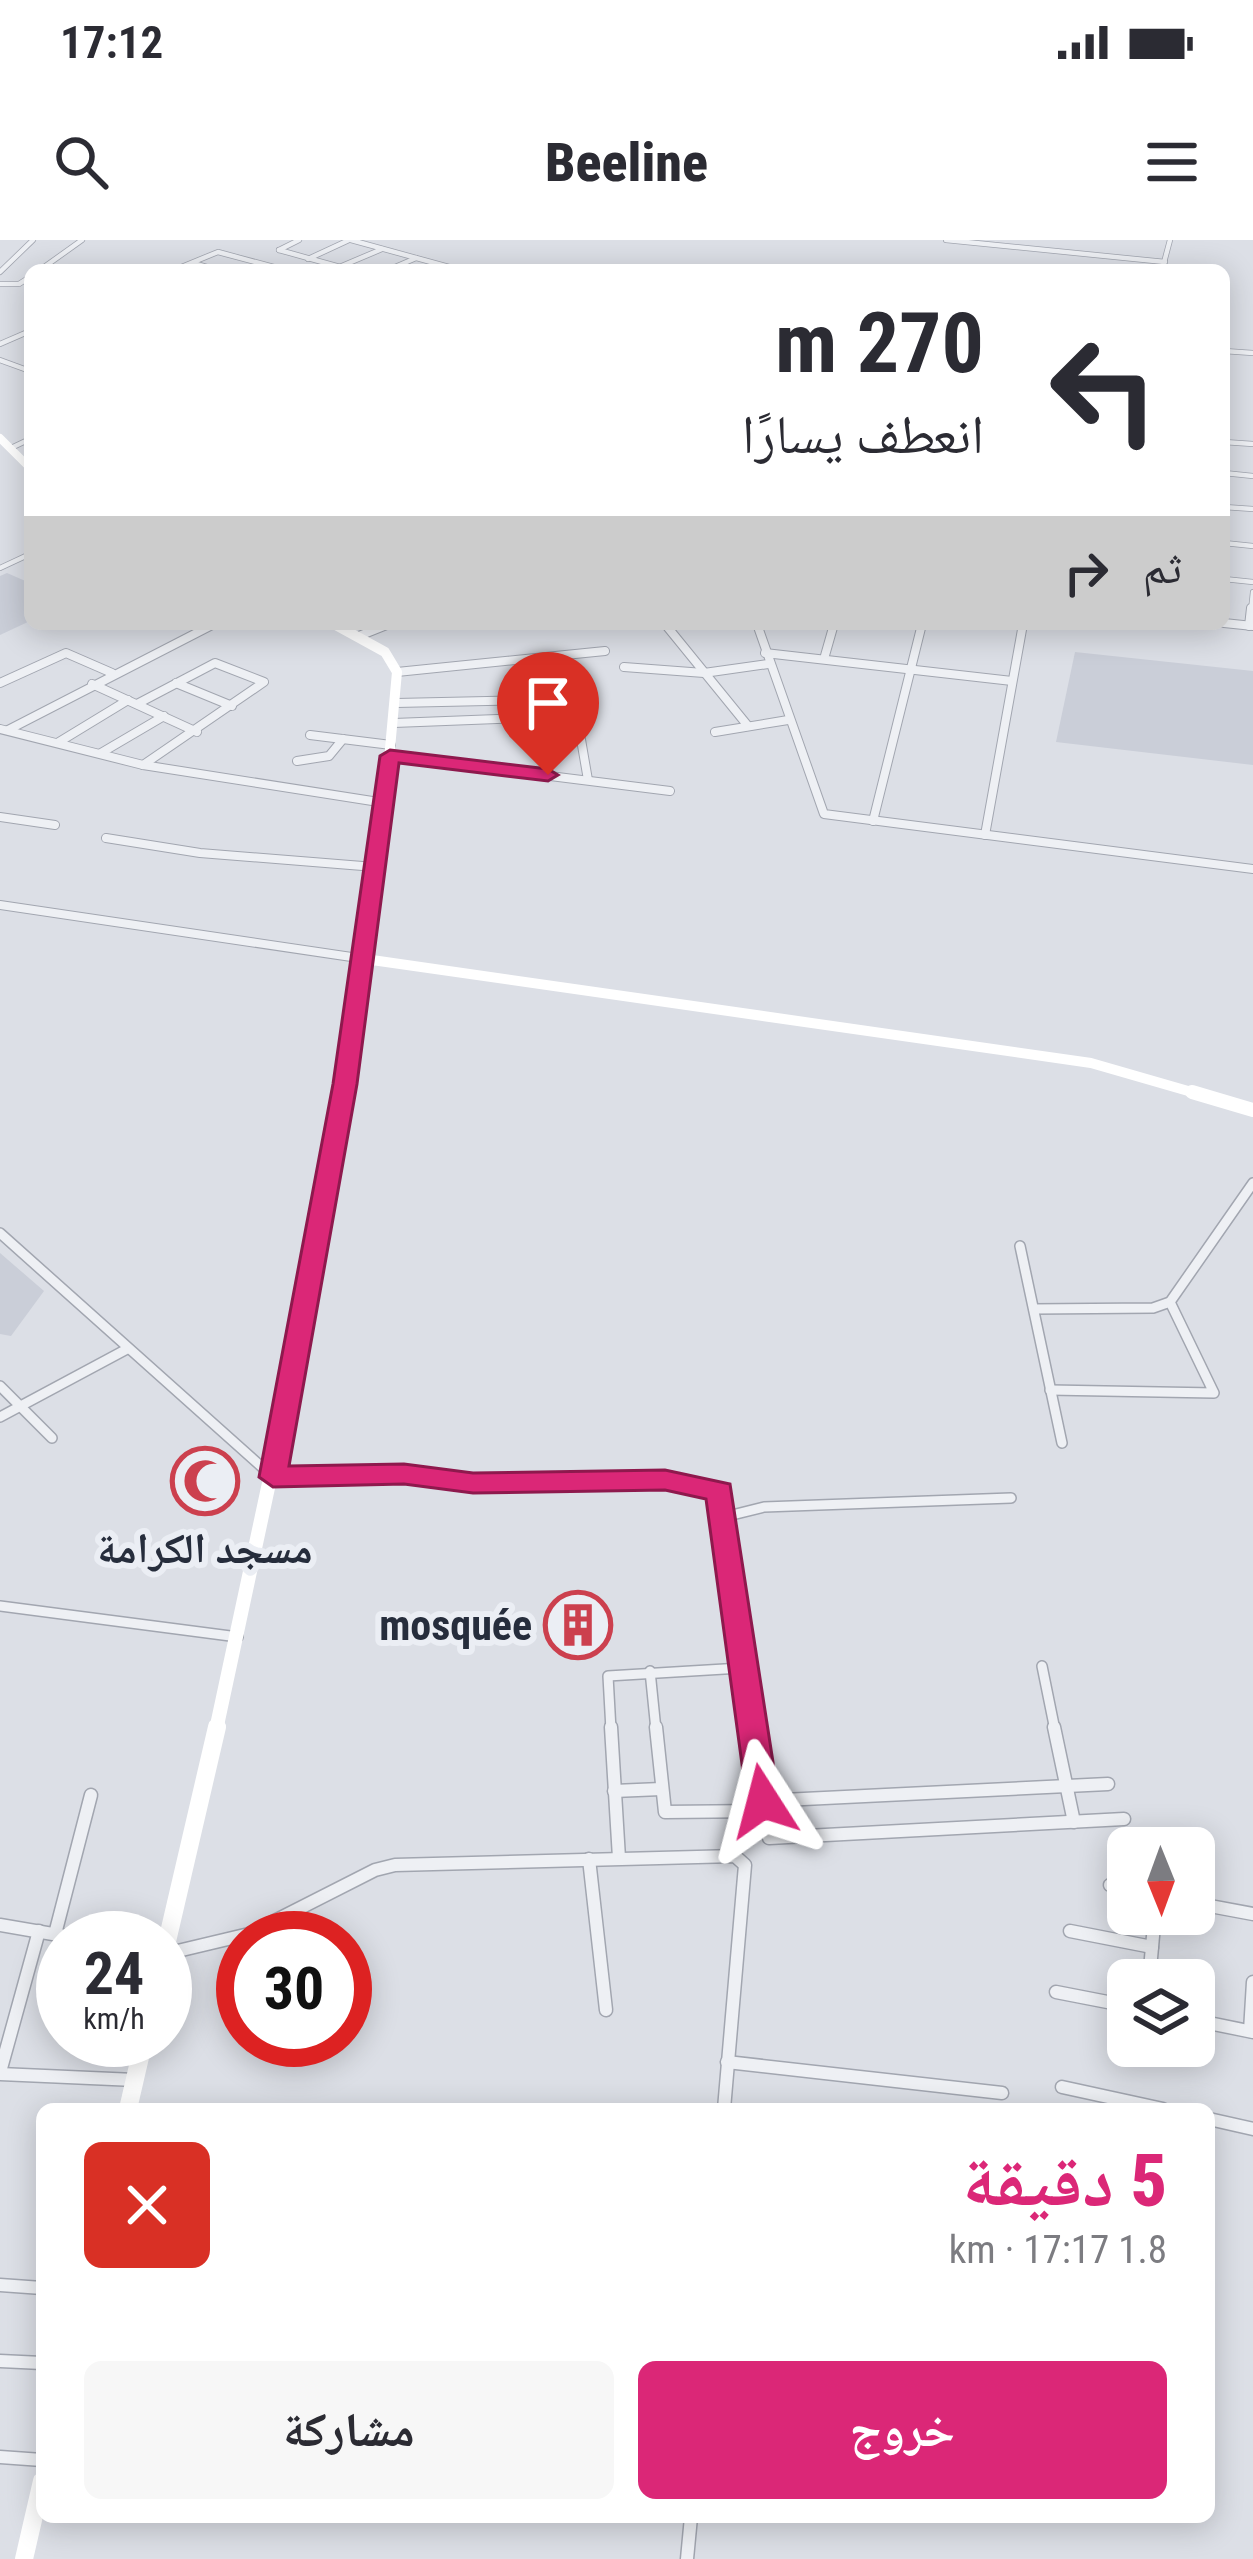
<!DOCTYPE html>
<html lang="ar">
<meta charset="utf-8">
<style>
:root{--surface:#fff;--page:#f7f7f7;--text:#2b2b33;--muted:#7c7c81;--accent:#db2777}
body{margin:0;font-family:"Roboto Condensed","Noto Naskh Arabic",sans-serif;background:var(--page);color:var(--text);direction:rtl;height:100vh;display:flex;flex-direction:column;font-size:45px;white-space:nowrap}
*{box-sizing:border-box;margin:0}
p{font-size:39px;color:var(--muted)}
.icon{flex:none;width:66px;height:66px;fill:none;stroke:currentColor;stroke-width:2;stroke-linecap:round;stroke-linejoin:round}
.map{position:relative;flex:1;overflow:hidden;direction:ltr}
.sheet{position:absolute;left:36px;top:1863px;width:1179px;height:420px;display:flex;flex-direction:column;background:var(--surface);border-radius:18px;box-shadow:0 6px 30px #0003;direction:rtl}
.sheet>*{flex:none}
.guide{position:absolute;left:24px;top:24px;width:1206px;height:366px;border-radius:18px;box-shadow:0 6px 30px #0003;direction:rtl;background:#fff;color:var(--text);overflow:hidden}
.needle{width:78px;rotate:179deg}
.tools{position:absolute;left:1107px;top:1587px;display:grid;gap:24px}
.tools a{display:grid;place-items:center;width:108px;height:108px;border-radius:18px;background:var(--surface);box-shadow:0 6px 30px #0003;font-size:60px}
.speed{position:absolute;left:36px;top:1671px;display:flex;gap:24px;font-size:60px;font-weight:700;text-align:center}
.speed>*{display:grid;place-content:center;width:156px;height:156px;border-radius:50%;background:var(--surface);box-shadow:0 6px 30px #0003;line-height:1}
.speed small{font-size:30px;font-weight:400}
.speed .limit{border:18px solid #d22;background:#fff;color:#111}
.pin{position:absolute;display:grid;place-items:center;width:102px;height:102px;color:#fff;margin:-123px -51px;border-radius:50% 50% 50% 0;rotate:-45deg;box-shadow:0 0 12px #0007}
.pin .icon{rotate:45deg}
.me{position:absolute;width:132px;margin:-66px;rotate:351deg;stroke-linejoin:round;filter:drop-shadow(0 0 9px #0008)}
.turn{display:flex;align-items:center;gap:42px;height:252px;padding:0 48px;font-size:54px}
.turn .icon{width:156px;height:156px;stroke-width:2.5}
.turn b{display:block;font-size:84px;line-height:102px}
.then{display:flex;align-items:center;height:114px;padding:0 48px;background:#0003;gap:24px;font-size:45px}
.round{display:grid;place-items:center;flex:none;width:126px;height:126px;border-radius:18px;background:var(--page)}
.summary{display:flex;align-items:center;justify-content:space-between;height:204px;padding:0 48px}
h1{font-size:72px;font-weight:800;line-height:90px;color:var(--accent)}
.action{display:flex;gap:24px;margin-top:auto;padding:24px 48px}
.action a{flex:1;height:138px;border-radius:18px;background:var(--accent);color:#fff;font-size:48px;font-weight:800;line-height:138px;text-align:center}
.action a+a{background:var(--page);color:var(--text)}
.status{display:flex;justify-content:space-between;align-items:center;height:84px;padding:0 60px;background:var(--surface);direction:ltr}
.status svg{height:33px;fill:currentColor}
header{display:flex;justify-content:space-between;align-items:center;height:156px;padding:0 48px;background:var(--surface);font-size:54px;font-weight:800}
.map>svg:first-child{display:block}
.built{fill:#caced8}
.lines{fill:none;stroke-linecap:round;stroke-linejoin:round}
.street-far3-casing{stroke:#a2a6b0;stroke-width:6}
.street-far2-casing{stroke:#a2a6b0;stroke-width:10}
.street-far1-casing{stroke:#a2a6b0;stroke-width:12}
.street-casing{stroke:#a2a6b0;stroke-width:15}
.street-far3{stroke:#eef0f4;stroke-width:4.5}
.street-far2{stroke:#eef0f4;stroke-width:8}
.street-far1{stroke:#eef0f4;stroke-width:9}
.street{stroke:#eef0f4;stroke-width:12}
.secondary-far3{stroke:#fff;stroke-width:8}
.secondary-far2{stroke:#fff;stroke-width:10}
.secondary-far1{stroke:#fff;stroke-width:14}
.secondary{stroke:#fff;stroke-width:18}
.route{fill:#db2777;stroke:#8e194d;stroke-width:3}
.labels{text-anchor:middle;stroke-width:12;stroke-linejoin:round;paint-order:stroke}
.poi-label{font-size:42px;font-weight:bold;fill:#262d3c;stroke:#ebeef4}
</style>
<div class="status"><b>17:12</b><svg viewBox="0 0 49 12"><path d="M0 12V9h3v3zM5 12V6h3v6zM10 12V3h3v9zM15 12V0h3v12zM26 1h20v11H26zM47 4h2v5h-2z"/></svg></div>
<header><svg class="icon" aria-label="menu" viewBox="0 0 24 24"><path d="M4 6h16M4 12h16M4 18h16"/></svg>Beeline<svg class="icon" aria-label="search" viewBox="0 0 24 24"><circle cx="10" cy="10" r="6"/><path d="M15 15l6 6"/></svg></header>
<div class="map">
<svg width="1253" height="2319" viewBox="0 0 1253 2319">
<rect width="100%" height="100%" fill="#dcdfe6"/>
<g class="built">
<polygon points="7,333 30,343 30,381 0,395 0,336"/>
<polygon points="1075,412 1253,431 1253,525 1056,502"/>
<polygon points="0,1013 44,1051 11,1096 0,1094"/>
</g>
<g class="lines">
<g class="street-far3-casing">
<g id="street-far3">
<polyline points="351,0 460,30"/>
<polyline points="946,0 1165,22"/>
<polyline points="279,10 351,30"/>
<polyline points="279,10 299,0"/>
<polyline points="308,19 349,0"/>
<polyline points="193,23 217,30"/>
<polyline points="337,28 382,9"/>
<polyline points="815,28 835,30"/>
<polyline points="40,30 82,0"/>
<polyline points="174,30 218,12 285,30"/>
<polyline points="388,30 416,18"/>
<polyline points="1162,30 1170,0"/>
<polyline points="0,32 33,0"/>
<polyline points="0,44 19,44 30,37"/>
<polyline points="0,104 30,91"/>
<polyline points="1224,111 1253,113"/>
<polyline points="0,120 30,131"/>
<polyline points="1224,202 1253,204"/>
<polyline points="11,208 30,199"/>
<polyline points="1224,233 1253,236"/>
<polyline points="1224,267 1253,269"/>
<polyline points="1224,303 1253,306"/>
<polyline points="0,328 30,314"/>
<polyline points="1224,339 1253,342"/>
<polyline points="1251,371 1253,352"/>
</g>
</g>
<g class="street-far2-casing">
<g id="street-far2">
<polyline points="1224,383 1253,386"/>
<polyline points="665,384 748,486"/>
<polyline points="757,384 824,574 1253,629"/>
<polyline points="1249,386 1251,368"/>
<polyline points="359,396 389,384"/>
<polyline points="765,413 1012,441"/>
<polyline points="824,419 834,384"/>
<polyline points="624,427 704,433 768,424"/>
<polyline points="397,432 605,411"/>
<polyline points="570,436 588,540"/>
<polyline points="517,437 523,459"/>
<polyline points="0,443 66,413 112,433"/>
<polyline points="176,443 232,466"/>
<polyline points="92,444 197,492"/>
<polyline points="396,463 572,459"/>
<polyline points="137,464 215,423 264,442 143,525"/>
<polyline points="394,483 577,476"/>
<polyline points="0,489 143,525 385,563"/>
<polyline points="8,490 214,384"/>
<polyline points="715,492 788,480"/>
<polyline points="310,495 391,505"/>
<polyline points="59,502 128,460"/>
<polyline points="101,513 164,476"/>
<polyline points="390,516 670,551"/>
<polyline points="297,521 329,516 343,499"/>
<polyline points="0,577 55,585"/>
<polyline points="873,581 922,384"/>
<polyline points="985,595 1023,384"/>
<polyline points="106,598 200,613 375,627"/>
<polyline points="0,665 365,719"/>
</g>
</g>
<g class="street-far1-casing">
<g id="street-far1">
<polyline points="0,993 273,1237 404,1234 473,1243 666,1240 720,1252 751,1490"/>
<polyline points="1020,1006 1062,1203"/>
<polyline points="1034,1069 1153,1068 1170,1062 1253,943"/>
<polyline points="0,1146 52,1198"/>
<polyline points="1050,1150 1214,1153 1170,1062"/>
<polyline points="0,1177 127,1109"/>
<polyline points="724,1277 764,1267 1011,1258"/>
<polyline points="0,1366 238,1397"/>
<polyline points="1042,1426 1055,1490"/>
<polyline points="650,1431 656,1490"/>
<polyline points="611,1490 608,1436 741,1428"/>
</g>
</g>
<g class="street-casing">
<g id="street">
<polyline points="611,1487 619,1618"/>
<polyline points="656,1487 665,1572 763,1571"/>
<polyline points="751,1487 769,1598 1124,1579"/>
<polyline points="1054,1487 1074,1582"/>
<polyline points="614,1551 661,1549"/>
<polyline points="763,1561 1108,1544"/>
<polyline points="589,1619 606,1770"/>
<polyline points="1110,1645 1128,1649"/>
<polyline points="1194,1663 1253,1674"/>
<polyline points="0,1685 76,1698"/>
<polyline points="1070,1691 1152,1707"/>
<polyline points="55,1694 91,1555"/>
<polyline points="165,1714 249,1694 375,1630 395,1625 735,1616 745,1625 724,1869"/>
<polyline points="1149,1740 1155,1674"/>
<polyline points="1056,1752 1128,1766"/>
<polyline points="1194,1780 1253,1792"/>
<polyline points="1250,1791 1253,1742"/>
<polyline points="727,1822 1002,1853"/>
<polyline points="0,1832 39,1691"/>
<polyline points="0,1834 135,1840"/>
<polyline points="1062,1847 1163,1869"/>
<polyline points="1209,1879 1253,1889"/>
<polyline points="0,2045 42,2048"/>
<polyline points="0,2121 42,2123"/>
<polyline points="0,2217 42,2220"/>
<polyline points="687,2319 691,2277"/>
</g>
</g>
<use href="#street-far3" class="street-far3"/>
<use href="#street-far2" class="street-far2"/>
<use href="#street-far1" class="street-far1"/>
<use href="#street" class="street"/>
<polyline class="secondary-far3" points="0,198 30,228"/>
<g class="secondary-far2">
<polyline points="334,384 385,412 397,432 385,563 343,855"/>
<polyline points="365,719 1091,823 1202,855"/>
</g>
<g class="secondary-far1">
<polyline points="1192,852 1253,870"/>
<polyline points="216,1490 307,1066 344,852"/>
</g>
<g class="secondary">
<polyline points="165,1710 217,1487"/>
<polyline points="128,1869 144,1800"/>
<polyline points="24,2319 42,2241"/>
</g>
</g>
<polygon class="route" points="390,510 548,529 558,535 548,541 399,523 357,844 289,1226 404,1224 473,1233 665,1230 730,1244 779,1561 774,1570 763,1574 751,1570 747,1561 706,1259 665,1250 473,1253 404,1244 273,1247 259,1237 333,844 380,516"/>
<defs>
<g id="mosque-ring" transform="scale(3.45)"><circle r="9.5" fill="#ebeef4" stroke="#cc404e" stroke-width="1.5"/><path d="M3.5-4.9A6 6 0 1 0 3.5 4.9A5 5 0 1 1 3.5-4.9Z" fill="#cc404e"/></g>
<g id="building-ring" transform="scale(3.45)"><circle r="9.5" fill="#ebeef4" stroke="#cc404e" stroke-width="1.5"/><path d="M-4-6H4V6H1V3H-1V6H-4ZM-2.5-4.3h1.7v1.8h-1.7ZM.8-4.3h1.7v1.8H.8ZM-2.5-1h1.7V.8h-1.7ZM.8-1h1.7V.8H.8Z" fill="#cc404e"/></g>
</defs>
<g fill-rule="evenodd">
<use href="#mosque-ring" x="205" y="1241"/>
<use href="#building-ring" x="578" y="1385"/>
</g>
<g class="labels">
<g class="poi-label">
<text x="205" y="1323">مسجد الكرامة</text>
<text x="532" y="1400" text-anchor="end">mosquée</text>
</g>
</g>
</svg>
<div class="tools">
<a><svg class="needle" viewBox="-14 -14 28 28"><path d="M0-13l5 13h-10z" fill="#e53935"/><path d="M0 13l5-13h-10z" fill="#7c7c81"/></svg></a>
<a><svg class="icon" aria-label="layers" viewBox="0 0 24 24"><path d="M12 4l9 5-9 5-9-5zM3 14l9 5 9-5"/></svg></a>
</div>
<div class="speed"><div>24<small>km/h</small></div><div class="limit">30</div></div>
<div class="pin" style="left:548px;top:535px;background:#d93025"><svg class="icon" aria-label="arrive" viewBox="0 0 24 24"><path d="M6 21V4h12l-3 4 3 4H6"/></svg></div>
<svg class="me" style="left:763px;top:1561px" viewBox="-20 -20 40 40"><path d="M0-17L14 15 0 8-14 15z" fill="#db2777" stroke="#fff" stroke-width="4"/></svg>
<div class="guide">
<div class="turn"><svg class="icon" aria-label="left" viewBox="0 0 24 24"><path d="M17 20v-9H6M10 6l-5 5 5 5"/></svg><div><b>270 m</b>انعطف يسارًا</div></div>
<div class="then">ثم<svg class="icon" aria-label="right" viewBox="0 0 24 24"><path d="M7 20v-9h11M14 6l5 5-5 5"/></svg></div>
</div>
<section class="sheet">
<div class="summary"><div><h1>5 دقيقة</h1><p>1.8 km · 17:17</p></div><a class="round" style="background:#d93025;color:#fff"><svg class="icon" aria-label="close" viewBox="0 0 24 24"><path d="M6 6l12 12M18 6L6 18"/></svg></a></div>
<div class="action"><a>خروج</a><a>مشاركة</a></div>
</section>
</div>
